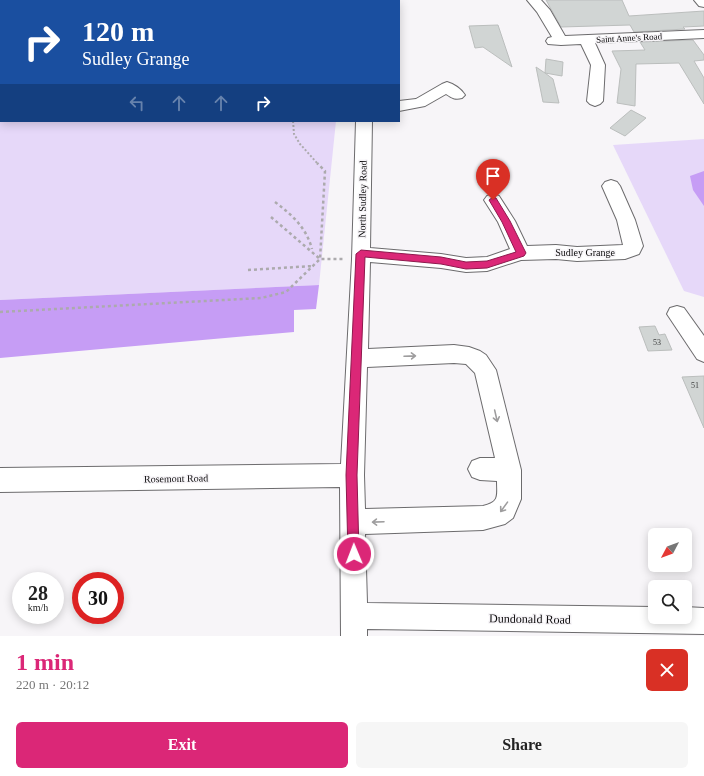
<!DOCTYPE html>
<meta charset="utf-8">
<style>
:root{--surface:#fff;--page:#f6f6f6;--text:#222;--muted:#767676;--accent:#db2777}
body{margin:0;font-family:"Times New Roman",serif;background:var(--page);color:var(--text);height:100vh;display:flex;flex-direction:column;font-size:15px;white-space:nowrap}
*{box-sizing:border-box;margin:0}
p{font-size:13px;color:var(--muted)}
.icon{flex:none;width:22px;height:22px;fill:none;stroke:currentColor;stroke-width:2;stroke-linecap:round;stroke-linejoin:round}
.map{position:relative;height:636px;overflow:hidden}
.details{display:flex;flex-direction:column;background:var(--surface);flex:1}
.details>*{flex:none}
.hud{position:absolute;left:0px;top:0px;width:400px;height:122px;box-shadow:0 2px 10px #0003;background:#1a4fa0;color:#fff;overflow:hidden}
.needle{width:26px;rotate:229deg}
.tools{position:absolute;left:648px;top:528px;display:grid;gap:8px}
.tools a{display:grid;place-items:center;width:44px;height:44px;border-radius:6px;background:var(--surface);box-shadow:0 2px 10px #0003;font-size:20px}
.speed{position:absolute;left:12px;top:572px;display:flex;gap:8px;font-size:20px;font-weight:700;text-align:center}
.speed>*{display:grid;place-content:center;width:52px;height:52px;border-radius:50%;background:var(--surface);box-shadow:0 2px 10px #0003;line-height:1}
.speed small{font-size:10px;font-weight:400}
.speed .limit{border:6px solid #d22;background:#fff;color:#111}
.pin{position:absolute;display:grid;place-items:center;width:34px;height:34px;color:#fff;margin:-41px -17px;border-radius:50% 50% 50% 0;rotate:-45deg;box-shadow:0 0 4px #0007}
.pin .icon{rotate:45deg}
.me{position:absolute;width:44px;margin:-22px;rotate:359deg;stroke-linejoin:round;filter:drop-shadow(0 0 3px #0008)}
.turn{display:flex;align-items:center;gap:14px;height:84px;padding:0 16px;font-size:18px}
.turn .icon{width:52px;height:52px;stroke-width:2.5}
.turn b{display:block;font-size:28px;line-height:34px}
.lanes{display:flex;align-items:center;height:38px;padding:0 16px;background:#0003;justify-content:center;gap:20px;direction:ltr}
.lanes .off{opacity:.35}
.round{display:grid;place-items:center;flex:none;width:42px;height:42px;border-radius:6px;background:var(--page)}
.head{display:flex;align-items:center;justify-content:space-between;height:68px;padding:0 16px}
h1{font-size:24px;font-weight:700;line-height:30px;color:var(--accent)}
.cta{display:flex;gap:8px;margin-top:auto;padding:8px 16px}
.cta a{flex:1;height:46px;border-radius:6px;background:var(--accent);color:#fff;font-size:16px;font-weight:700;line-height:46px;text-align:center}
.cta a+a{background:var(--page);color:var(--text)}
.map>svg:first-child{display:block}
.green{fill:#e6d8f9}
.forest{fill:#c69df5}
.building{fill:#d1d5d4;stroke:#bbbebd}
.lines{fill:none;stroke-linecap:round;stroke-linejoin:round}
.minor-casing{stroke:#6c6b6d;stroke-width:2}
.path-far1{stroke:#acaaad;stroke-width:2;stroke-dasharray:2 2;stroke-linecap:butt}
.path{stroke:#acaaad;stroke-width:2.5;stroke-dasharray:3 3;stroke-linecap:butt}
.minor{fill:#fff;fill-rule:evenodd}
.oneway{stroke:#9e9d9e}
.route{fill:#db2777;stroke:#8e194d}
.labels{text-anchor:middle;stroke-width:3;stroke-linejoin:round;paint-order:stroke}
.number-label{font-size:8px;fill:#3d3e3e}
.far-street-label{font-size:9px;fill:#0c0b0c;stroke:#f7f5f8}
.street-label{font-size:10px;fill:#0c0b0c;stroke:#f7f5f8}
.near-street-label{font-size:12px;fill:#0c0b0c;stroke:#f7f5f8}
</style>
<div class="map">
<svg width="704" height="636" viewBox="0 0 704 636">
<rect width="100%" height="100%" fill="#f7f5f8"/>
<g class="green">
<polygon points="0,0 353,0 1,1 1,121 336,121 319,285 0,300"/>
<polygon points="704,139 704,297 684,291 613,145"/>
</g>
<g class="forest">
<polygon points="704,171 704,206 693,190 690,176"/>
<polygon points="319,285 316,309 294,310 294,332 0,358 0,300"/>
</g>
<g class="building">
<polygon points="546,0 622,0 629,16 704,11 704,26 683,27 685,29 634,32 630,25 561,27"/>
<polygon points="498,25 512,67 483,47 475,48 469,26"/>
<polygon points="693,40 704,55 704,60 694,61 704,78 704,104 679,63 636,64 635,106 617,103 621,69 612,51 645,50 640,42"/>
<polygon points="546,59 563,62 562,76 545,73 553,79 559,103 543,102 536,67 545,73"/>
<polygon points="631,110 646,118 625,136 610,128"/>
<polygon points="655,326 659,335 665,334 672,350 648,351 639,327"/>
<polygon points="704,376 704,428 682,377"/>
</g>
<g class="lines">
<g class="minor-casing">
<g id="minor">
<rect x="362" y="0" width="14" height="1"/>
<polygon points="527,0 541,0 550,10 565,36 704,30 704,38 595,43 605,65 603,101 600,104 595,106 590,104 587,101 591,65 581,44 561,45 548,44 546,41 548,38 552,37 537,12"/>
<polygon points="694,0 704,0 704,7 699,6"/>
<path d="M447,82C454,84 461,89 465,95L462,98C455,100 452,98 446,94L425,106L399,111V101L416,99L442,84Z"/>
<path d="M356,121H372L370,248L441,254L466,258L487,257L510,249L498,222L484,200L487,196L493,194L499,196L515,221L527,246L556,245L577,247L623,245L617,220L602,186L605,182L611,180L617,182L620,186L635,220L643,246L639,254L625,259L577,261L556,259L521,260L487,271L466,272L441,268L370,262L368,349L454,345L469,347L480,351L486,355L496,370L521,470V499L513,518L505,524L483,530L365,534L367,603L655,607V617H685V607L704,608V634L367,629V636H341L340,487L0,492V468L341,464L352,259ZM454,363L466,364L475,373L495,458H480L472,461L468,469L472,477L480,480L497,481C497,496 500,502 483,506L365,509L364,475L367,367Z"/>
<polygon points="677,306 684,308 704,336 704,362 697,359 667,314 670,308"/>
</g>
</g>
<polyline class="path-far1" points="293,121 294,134 300,144 318,164"/>
<g class="path">
<path d="M275,202C292,215 306,227 312,249"/>
<polyline points="271,217 320,259 345,259"/>
<polyline points="248,270 313,266"/>
<polyline points="0,312 261,298 286,292 320,259 325,171 317,163"/>
</g>
<use href="#minor" class="minor"/>
</g>
<defs><path id="oneway-shaft" d="M-6 0H5M1.5-3L5.5 0L1.5 3" fill="none" stroke-width="1.6" stroke-linecap="round" stroke-linejoin="round"/></defs>
<g class="oneway">
<use href="#oneway-shaft" transform="translate(410 356) rotate(-2)"/>
<use href="#oneway-shaft" transform="translate(496 416) rotate(77)"/>
<use href="#oneway-shaft" transform="translate(504 507) rotate(126)"/>
<use href="#oneway-shaft" transform="translate(378 522) rotate(178)"/>
</g>
<polygon class="route" points="493,197 496,198 510,221 526,253 524,256 487,268 466,269 441,264 365,257 357,475 359,554 358,558 354,559 350,558 348,554 346,475 356,254 361,250 441,257 466,262 487,261 516,252 502,222 489,200"/>
<g class="labels">
<g class="number-label">
<text x="657" y="345">53</text>
<text x="695" y="388">51</text>
</g>
<g class="far-street-label">
<text transform="translate(629 38) rotate(-3)" y="3">Saint Anne's Road</text>
</g>
<g class="street-label">
<text transform="translate(362 199) rotate(-89)" y="4">North Sudley Road</text>
<text x="585" y="256">Sudley Grange</text>
<text transform="translate(176 478) rotate(-1)" y="4">Rosemont Road</text>
</g>
<g class="near-street-label">
<text transform="translate(530 619) rotate(1)" y="4">Dundonald Road</text>
</g>
</g>
</svg>
<div class="tools">
<a><svg class="needle" viewBox="-14 -14 28 28"><path d="M0-13l5 13h-10z" fill="#e53935"/><path d="M0 13l5-13h-10z" fill="#767676"/></svg></a>
<a><svg class="icon" aria-label="search" viewBox="0 0 24 24"><circle cx="10" cy="10" r="6"/><path d="M15 15l6 6"/></svg></a>
</div>
<div class="speed"><div>28<small>km/h</small></div><div class="limit">30</div></div>
<div class="pin" style="left:493px;top:200px;background:#d93025"><svg class="icon" aria-label="arrive" viewBox="0 0 24 24"><path d="M6 21V4h12l-3 4 3 4H6"/></svg></div>
<svg class="me" style="left:354px;top:554px" viewBox="-20 -20 40 40"><circle r="17" fill="#db2777" stroke="#fff" stroke-width="3"/><path d="M0-11L8 9 0 5-8 9z" fill="#fff"/></svg>
<div class="hud">
<div class="turn"><svg class="icon" aria-label="right" viewBox="0 0 24 24"><path d="M7 20v-9h11M14 6l5 5-5 5"/></svg><div><b>120 m</b>Sudley Grange</div></div>
<div class="lanes"><svg class="icon off" aria-label="left" viewBox="0 0 24 24"><path d="M17 20v-9H6M10 6l-5 5 5 5"/></svg><svg class="icon off" aria-label="ahead" viewBox="0 0 24 24"><path d="M12 20V5M6 11l6-6 6 6"/></svg><svg class="icon off" aria-label="ahead" viewBox="0 0 24 24"><path d="M12 20V5M6 11l6-6 6 6"/></svg><svg class="icon" aria-label="right" viewBox="0 0 24 24"><path d="M7 20v-9h11M14 6l5 5-5 5"/></svg></div>
</div>
</div>
<section class="details">
<div class="head"><div><h1>1 min</h1><p>220 m · 20:12</p></div><a class="round" style="background:#d93025;color:#fff"><svg class="icon" aria-label="close" viewBox="0 0 24 24"><path d="M6 6l12 12M18 6L6 18"/></svg></a></div>
<div class="cta"><a>Exit</a><a>Share</a></div>
</section>
